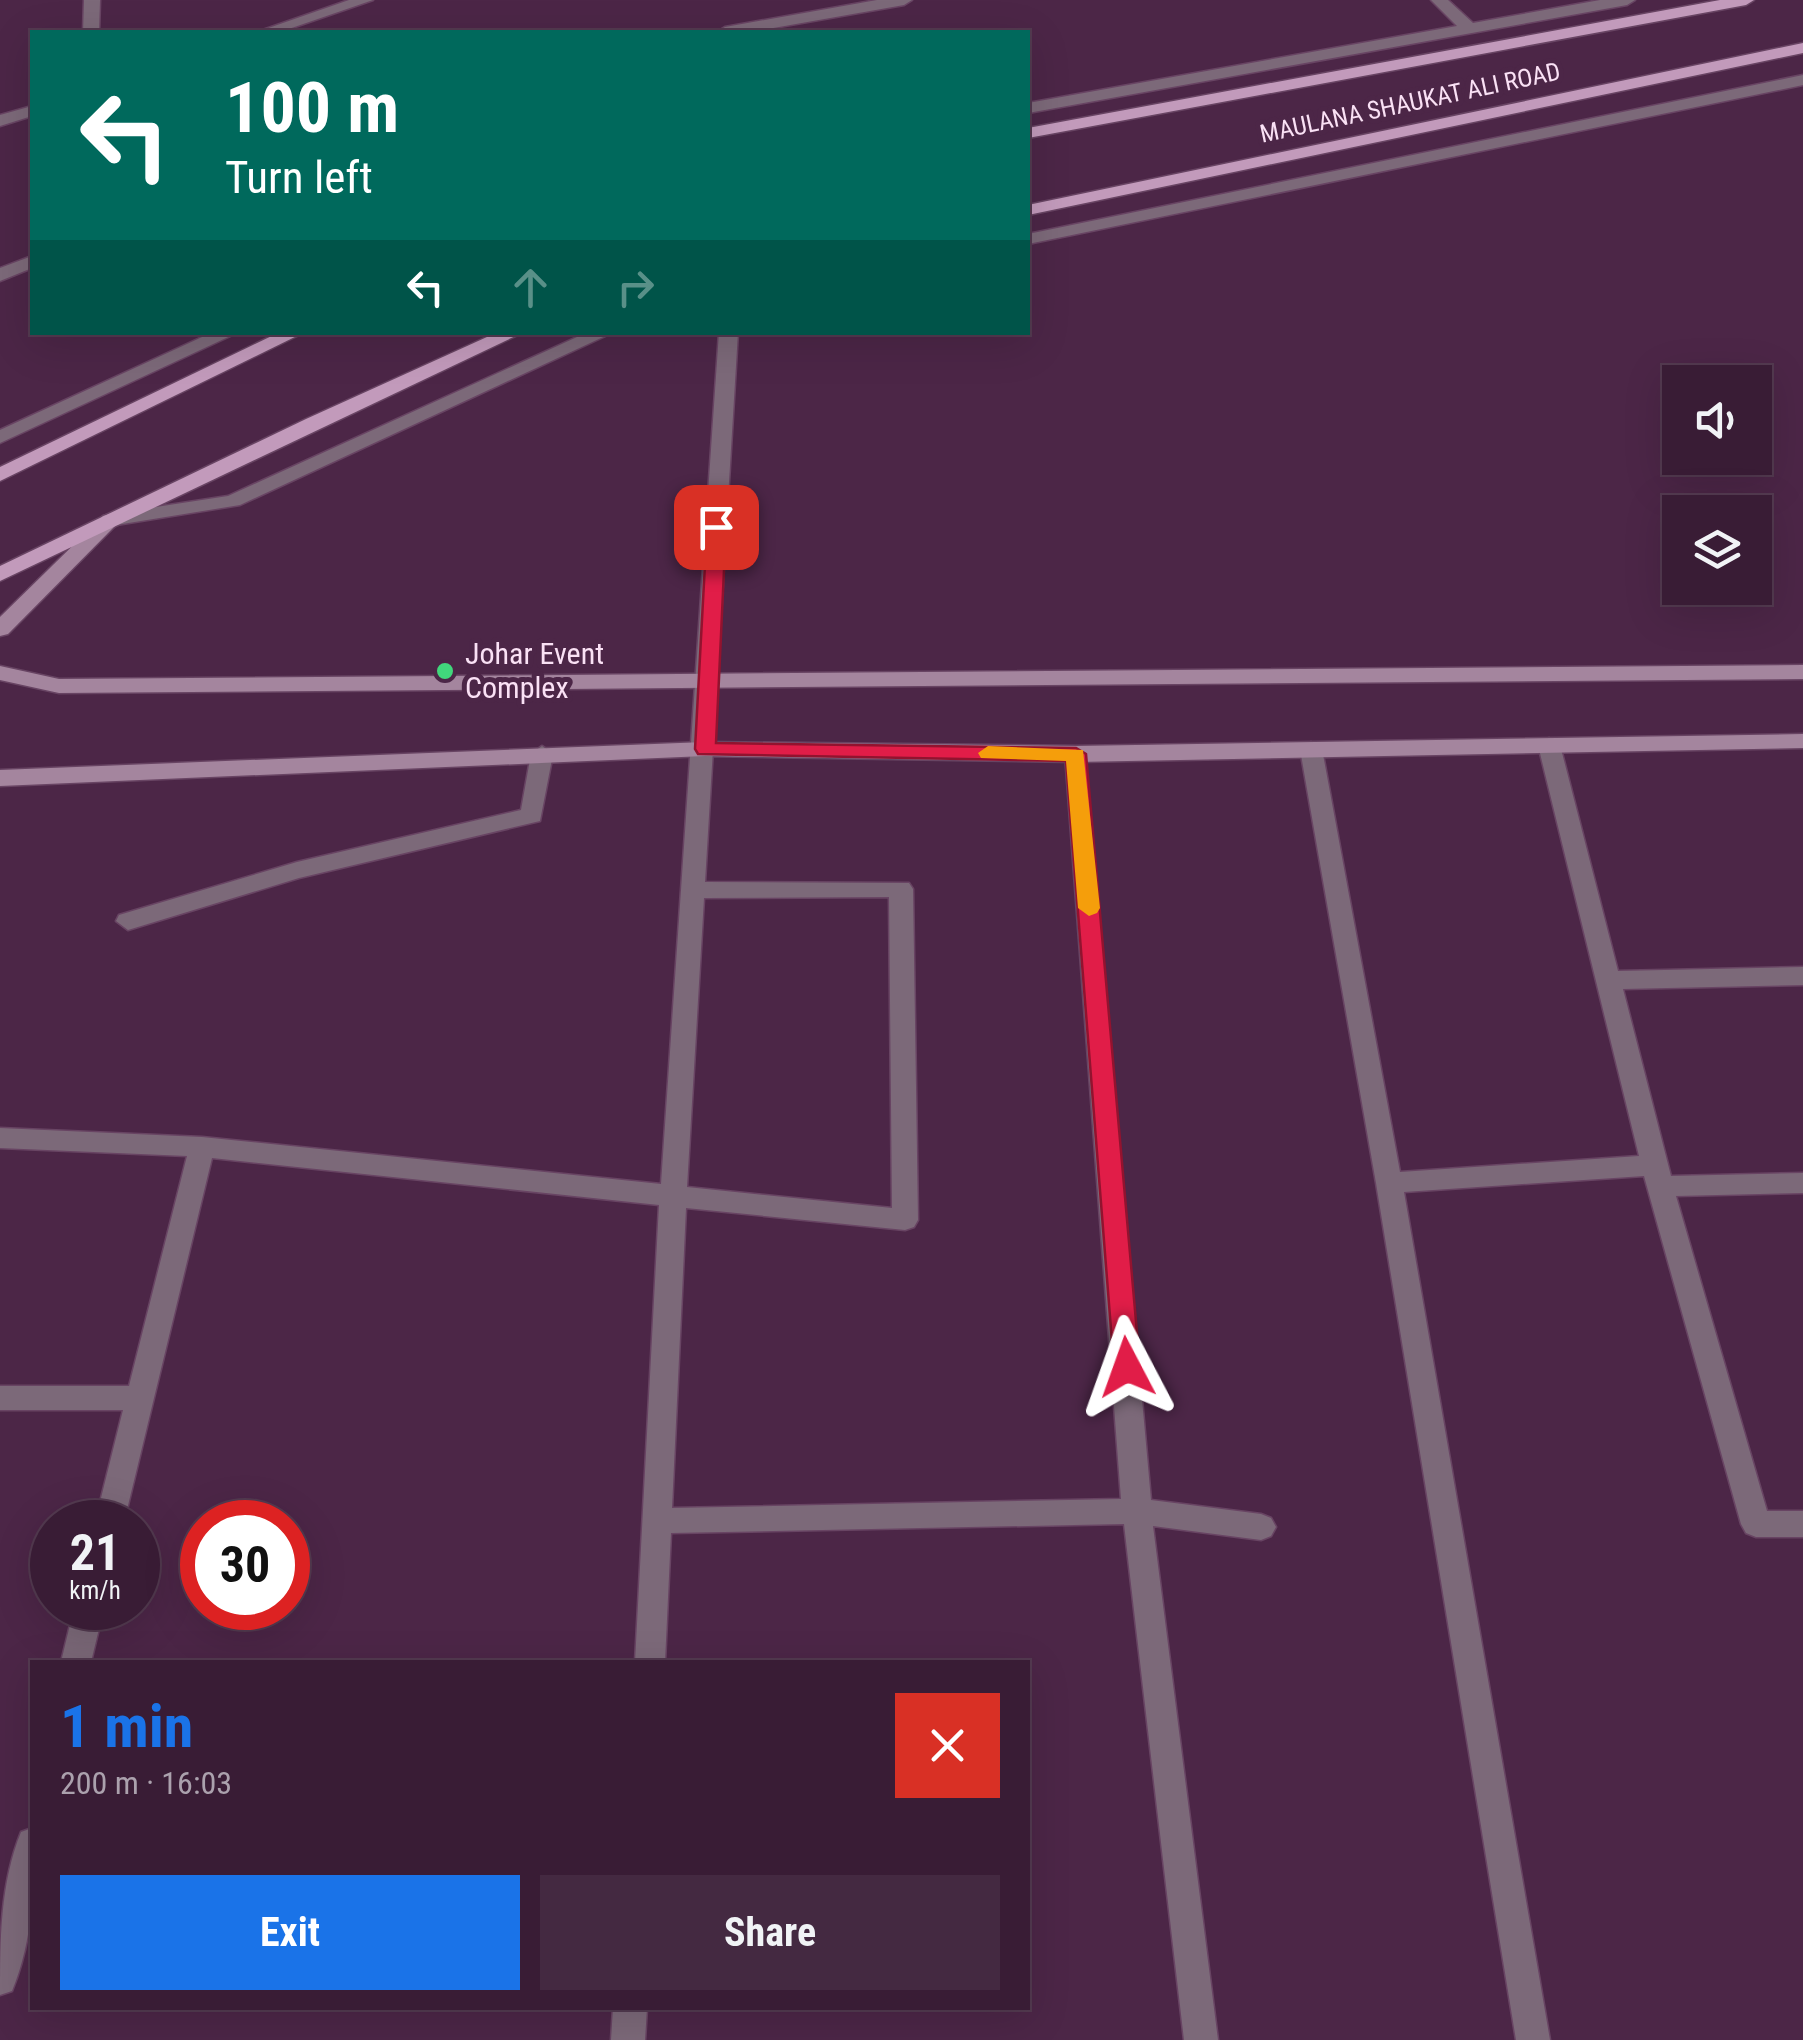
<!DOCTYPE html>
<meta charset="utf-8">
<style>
:root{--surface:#391c35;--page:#442941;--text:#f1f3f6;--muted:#aba1ad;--line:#533a50;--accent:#1a73e8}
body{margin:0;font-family:"Roboto Condensed",sans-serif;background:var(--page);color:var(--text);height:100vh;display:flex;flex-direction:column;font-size:38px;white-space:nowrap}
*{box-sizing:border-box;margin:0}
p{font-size:32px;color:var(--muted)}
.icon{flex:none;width:55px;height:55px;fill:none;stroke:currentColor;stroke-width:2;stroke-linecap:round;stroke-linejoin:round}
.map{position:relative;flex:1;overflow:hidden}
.panel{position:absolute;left:30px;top:1660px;width:1000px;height:350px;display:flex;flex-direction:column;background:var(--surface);border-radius:0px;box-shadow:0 10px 40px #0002,0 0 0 2px var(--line)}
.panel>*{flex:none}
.hud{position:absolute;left:30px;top:30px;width:1000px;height:305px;border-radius:0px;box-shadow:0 10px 40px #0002,0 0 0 2px var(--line);background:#00695c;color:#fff;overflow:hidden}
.controls{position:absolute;left:1662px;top:365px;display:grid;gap:20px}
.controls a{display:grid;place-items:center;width:110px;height:110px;border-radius:0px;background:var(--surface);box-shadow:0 10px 40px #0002,0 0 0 2px var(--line);font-size:50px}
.speed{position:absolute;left:30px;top:1500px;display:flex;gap:20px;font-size:50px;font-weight:700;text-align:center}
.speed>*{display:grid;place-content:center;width:130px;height:130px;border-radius:50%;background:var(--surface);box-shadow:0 10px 40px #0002,0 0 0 2px var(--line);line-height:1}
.speed small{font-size:25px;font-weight:400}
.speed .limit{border:15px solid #d22;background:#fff;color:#111}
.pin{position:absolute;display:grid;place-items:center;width:85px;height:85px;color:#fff;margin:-42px;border-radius:20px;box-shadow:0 5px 15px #0006}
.me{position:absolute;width:110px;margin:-55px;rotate:356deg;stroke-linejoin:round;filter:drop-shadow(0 0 8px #0008)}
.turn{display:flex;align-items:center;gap:35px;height:210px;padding:0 30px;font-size:45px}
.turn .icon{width:130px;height:130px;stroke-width:2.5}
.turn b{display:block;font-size:70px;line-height:85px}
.lanes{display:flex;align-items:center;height:95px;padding:0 30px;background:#0003;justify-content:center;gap:50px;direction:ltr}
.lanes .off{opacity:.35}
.round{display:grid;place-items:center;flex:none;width:105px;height:105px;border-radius:0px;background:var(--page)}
.head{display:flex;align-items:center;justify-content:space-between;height:170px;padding:0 30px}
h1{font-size:60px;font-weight:700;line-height:75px;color:var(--accent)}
.primary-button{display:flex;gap:20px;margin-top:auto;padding:20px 30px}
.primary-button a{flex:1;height:115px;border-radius:0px;background:var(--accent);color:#fff;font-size:40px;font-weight:700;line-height:115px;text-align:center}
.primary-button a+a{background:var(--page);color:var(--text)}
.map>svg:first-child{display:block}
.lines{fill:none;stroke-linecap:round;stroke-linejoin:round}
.street-casing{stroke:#684463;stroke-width:3}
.secondary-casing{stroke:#684463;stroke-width:3}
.primary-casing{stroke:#684463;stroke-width:3}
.street{fill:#7c6979;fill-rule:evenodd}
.secondary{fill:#a4859e;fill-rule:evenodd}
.primary{fill:#c29abb;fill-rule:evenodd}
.route{fill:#e11d48;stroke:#92132f;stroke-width:2.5}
.slow{fill:#f59e0b}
.poi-dot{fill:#41d77c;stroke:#4c2647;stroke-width:4}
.labels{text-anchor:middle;stroke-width:10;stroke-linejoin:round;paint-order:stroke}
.far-street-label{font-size:25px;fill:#fae1f5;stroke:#4c2647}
.poi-label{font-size:30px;fill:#fae1f5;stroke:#4c2647;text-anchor:start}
</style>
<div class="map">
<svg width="1803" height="2040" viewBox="0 0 1803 2040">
<rect width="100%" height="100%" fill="#4c2647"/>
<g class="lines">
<g class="street-casing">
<g id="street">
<polygon points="84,0 100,0 99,32 83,32"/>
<polygon points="349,0 373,0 280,32 257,32"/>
<polygon points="877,0 912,0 904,5 750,32 717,32 725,27"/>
<polygon points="1431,0 1448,0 1473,23 1600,0 1635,0 1627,5 1028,113 1028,103 1457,26"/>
<polygon points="1803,75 1803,85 1028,244 1028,234"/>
<polygon points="32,106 32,116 0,126 0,115"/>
<polygon points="32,256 32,268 0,281 0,268"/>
<polygon points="213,332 239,332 0,443 0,430"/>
<polygon points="588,332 614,332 240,505 110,526 100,520 110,514 228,496"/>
<path d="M719,332H738L705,882L909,883L913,889L918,1220L914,1227L905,1230L686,1208L672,1508L1121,1499L1065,754L1068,749H1084L1151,1500L1261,1514L1271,1518L1276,1527L1271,1536L1261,1540L1153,1526L1218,2040H1184L1124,1524L671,1533L665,1662H635L659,1205L212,1158L124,1522H95L123,1410H0V1386H129L187,1156L0,1148V1128L202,1137L661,1184ZM889,897L892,1208L687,1187L704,898Z"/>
<polygon points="1549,738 1560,745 1618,971 1803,967 1803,985 1623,989 1671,1176 1803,1173 1803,1193 1676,1196 1767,1511 1803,1511 1803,1537 1756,1537 1746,1533 1741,1524 1644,1176 1404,1192 1550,2040 1516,2040 1376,1183 1300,749 1311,742 1322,749 1400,1172 1639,1156 1538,745"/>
<polygon points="542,746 553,754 540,821 299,878 128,930 116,921 119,915 297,862 521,810 531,754"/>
<polygon points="74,1608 104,1608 91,1662 61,1662"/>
<path d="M32,1828C36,1881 33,1940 12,1991L0,1995C0,1940 0,1884 21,1832Z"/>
<polygon points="613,2008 647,2008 645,2040 611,2040"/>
</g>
</g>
<g class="secondary-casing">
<g id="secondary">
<polygon points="110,514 120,520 117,524 8,634 0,636 0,617 103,516"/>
<polygon points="1803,665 1803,679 59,693 0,680 0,666 59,679"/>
<polygon points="1803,734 1803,748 1076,762 705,756 0,786 0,770 705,742 1076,746"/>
</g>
</g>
<g class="primary-casing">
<g id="primary">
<polygon points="1720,0 1754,0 1746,5 1028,138 1028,128"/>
<polygon points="1803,43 1803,53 1028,215 1028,205"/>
<polygon points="280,332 305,332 0,481 0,467"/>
<polygon points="498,332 524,332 0,581 0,566 306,419"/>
</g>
</g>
<use href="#street" class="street"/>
<use href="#secondary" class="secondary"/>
<use href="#primary" class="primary"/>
</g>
<polygon class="route" points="716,522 726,527 716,743 1076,748 1086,754 1140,1367 1136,1374 1127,1377 1118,1374 1114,1367 1066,761 698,754 695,749 707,527"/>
<polygon class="slow" points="988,746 1083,750 1100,908 1097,913 1089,916 1078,908 1066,761 981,758 978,753"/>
<circle class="poi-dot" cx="445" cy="671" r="10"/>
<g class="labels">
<g class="far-street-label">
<text transform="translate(1410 102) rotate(-12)" y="9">MAULANA SHAUKAT ALI ROAD</text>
</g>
<g class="poi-label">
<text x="465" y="664">Johar Event<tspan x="465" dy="34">Complex</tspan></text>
</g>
</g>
</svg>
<div class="controls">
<a><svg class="icon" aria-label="sound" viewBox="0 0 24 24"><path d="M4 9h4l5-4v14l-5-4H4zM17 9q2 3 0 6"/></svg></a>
<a><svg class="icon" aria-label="layers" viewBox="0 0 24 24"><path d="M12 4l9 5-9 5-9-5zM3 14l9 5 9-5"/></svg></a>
</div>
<div class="speed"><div>21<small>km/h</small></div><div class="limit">30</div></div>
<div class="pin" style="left:716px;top:527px;background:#d93025"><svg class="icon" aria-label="arrive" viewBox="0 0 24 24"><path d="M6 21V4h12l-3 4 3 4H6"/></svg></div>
<svg class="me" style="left:1127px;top:1367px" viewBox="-20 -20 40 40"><path d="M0-17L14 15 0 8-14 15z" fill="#e11d48" stroke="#fff" stroke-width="4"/></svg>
<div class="hud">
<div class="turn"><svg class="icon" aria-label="left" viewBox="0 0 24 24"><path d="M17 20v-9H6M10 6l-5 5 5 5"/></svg><div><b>100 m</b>Turn left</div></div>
<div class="lanes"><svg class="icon" aria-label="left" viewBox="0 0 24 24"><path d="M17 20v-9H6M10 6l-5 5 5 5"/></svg><svg class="icon off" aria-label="ahead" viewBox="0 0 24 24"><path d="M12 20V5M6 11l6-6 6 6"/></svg><svg class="icon off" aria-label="right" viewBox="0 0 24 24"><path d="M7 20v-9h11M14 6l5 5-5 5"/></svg></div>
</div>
<section class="panel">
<div class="head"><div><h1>1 min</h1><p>200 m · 16:03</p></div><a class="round" style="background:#d93025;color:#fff"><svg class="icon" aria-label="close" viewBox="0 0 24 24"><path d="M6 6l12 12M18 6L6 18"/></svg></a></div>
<div class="primary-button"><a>Exit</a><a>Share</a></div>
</section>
</div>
